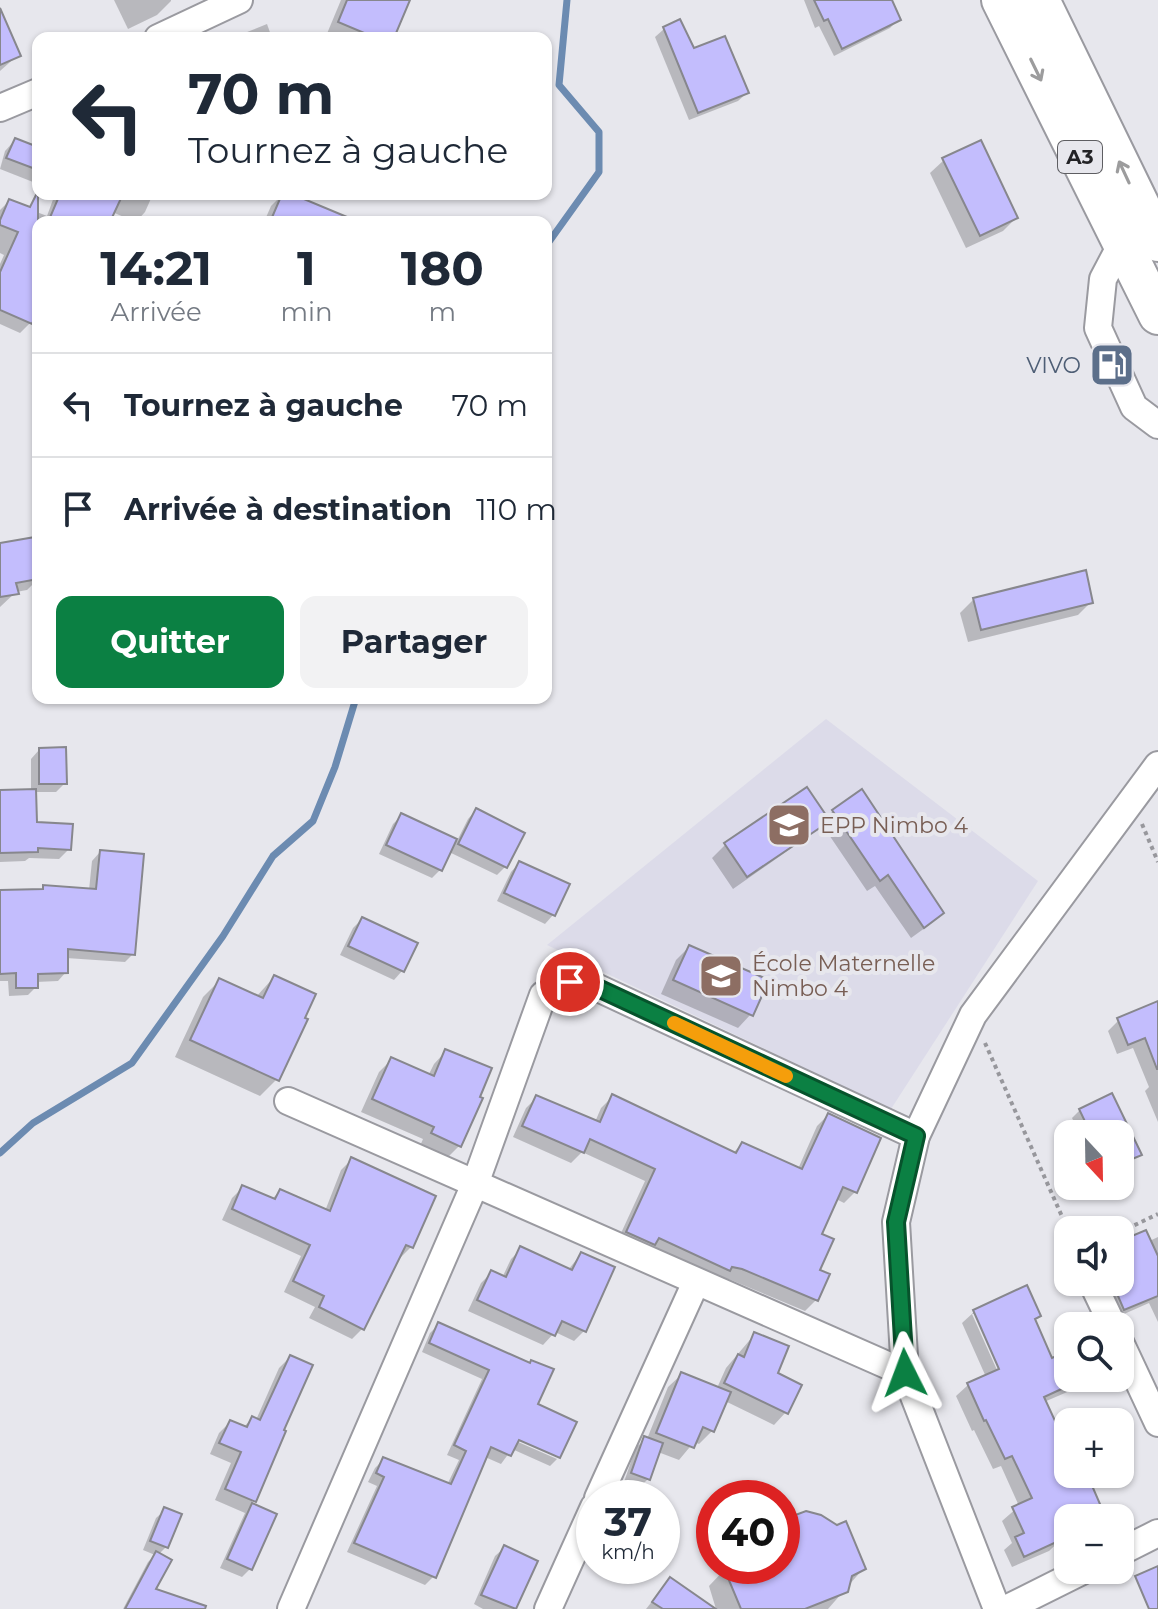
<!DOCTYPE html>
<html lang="fr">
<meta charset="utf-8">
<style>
:root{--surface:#fff;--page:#f2f2f3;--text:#1f2937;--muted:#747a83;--line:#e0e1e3;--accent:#0b8043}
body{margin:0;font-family:Montserrat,sans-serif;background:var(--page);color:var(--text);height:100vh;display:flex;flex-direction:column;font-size:30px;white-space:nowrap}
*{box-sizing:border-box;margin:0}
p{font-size:26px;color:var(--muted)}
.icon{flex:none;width:44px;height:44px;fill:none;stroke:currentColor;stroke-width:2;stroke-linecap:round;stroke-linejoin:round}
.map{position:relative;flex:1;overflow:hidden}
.panel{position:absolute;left:32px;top:216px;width:520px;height:488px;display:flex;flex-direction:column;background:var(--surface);border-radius:16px;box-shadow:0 2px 6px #0004}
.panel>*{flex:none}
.guide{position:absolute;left:32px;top:32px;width:520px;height:168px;border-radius:16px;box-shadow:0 2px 6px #0004;background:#fff;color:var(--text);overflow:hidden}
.needle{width:52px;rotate:158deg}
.buttons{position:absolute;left:1054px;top:1120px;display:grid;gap:16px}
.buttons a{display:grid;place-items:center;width:80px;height:80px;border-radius:16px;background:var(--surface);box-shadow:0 2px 6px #0004;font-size:40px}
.speed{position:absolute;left:576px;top:1480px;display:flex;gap:16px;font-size:40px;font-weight:700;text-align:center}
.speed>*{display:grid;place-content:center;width:104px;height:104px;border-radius:50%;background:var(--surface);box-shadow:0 2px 6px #0004;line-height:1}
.speed small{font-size:20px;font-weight:400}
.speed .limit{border:12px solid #d22;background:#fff;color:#111}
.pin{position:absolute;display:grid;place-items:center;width:68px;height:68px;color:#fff;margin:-34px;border:4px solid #fff;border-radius:50%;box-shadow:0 2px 8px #0007}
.me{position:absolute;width:88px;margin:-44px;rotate:357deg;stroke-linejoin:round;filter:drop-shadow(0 0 6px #0008)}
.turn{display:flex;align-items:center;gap:28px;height:168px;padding:0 24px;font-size:36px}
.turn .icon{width:104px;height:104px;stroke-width:2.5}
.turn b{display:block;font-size:56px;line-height:68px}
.eta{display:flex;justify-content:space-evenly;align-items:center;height:136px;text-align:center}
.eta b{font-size:48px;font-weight:700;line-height:56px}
.button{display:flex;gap:16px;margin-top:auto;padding:16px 24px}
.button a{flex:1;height:92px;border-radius:16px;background:var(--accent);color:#fff;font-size:32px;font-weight:700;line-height:92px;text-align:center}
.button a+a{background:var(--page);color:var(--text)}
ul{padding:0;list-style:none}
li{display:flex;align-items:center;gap:24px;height:104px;padding:0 24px;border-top:2px solid var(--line)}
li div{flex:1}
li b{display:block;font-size:30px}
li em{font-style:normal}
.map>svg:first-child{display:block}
.built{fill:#dcdbe9}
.shadow{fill:#0003;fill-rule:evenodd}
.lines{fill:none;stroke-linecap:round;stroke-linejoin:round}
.stream{stroke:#6c8bb1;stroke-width:7}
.building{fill:#c3bdfd;stroke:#87878d;stroke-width:2}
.minor-casing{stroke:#9a9aa0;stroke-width:30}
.highway-casing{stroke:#9a9aa0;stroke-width:42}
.path{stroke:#97979c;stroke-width:4;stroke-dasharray:4 4;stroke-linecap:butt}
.minor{stroke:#fff;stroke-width:26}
.highway{stroke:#fff;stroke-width:38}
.oneway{stroke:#9c9c9d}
.route-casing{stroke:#07532c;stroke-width:20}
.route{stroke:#0b8043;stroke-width:14}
.slow{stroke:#f59e0b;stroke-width:14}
.labels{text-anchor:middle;stroke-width:8;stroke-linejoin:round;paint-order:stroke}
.shield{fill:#e7e7ed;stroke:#5e5e62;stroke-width:2}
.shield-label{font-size:20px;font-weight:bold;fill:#232326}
.service-label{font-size:22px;fill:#4e5e75;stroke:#e7e7ed;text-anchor:end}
.education-label{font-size:22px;fill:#785e54;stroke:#e7e7ed;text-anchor:start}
</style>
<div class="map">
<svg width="1158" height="1609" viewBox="0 0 1158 1609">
<rect width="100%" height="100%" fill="#e7e7ed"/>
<polygon class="built" points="826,719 1038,881 891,1109 547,945"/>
<g class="shadow">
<polygon points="114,0 171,0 171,1 157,15 128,29"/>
<polygon points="341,0 407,0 392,38 332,38 326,36"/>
<polygon points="804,0 889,0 898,20 890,28 834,56 819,26 815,28"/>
<polygon points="0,13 18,55 0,71"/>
<polygon points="267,24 272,38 232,38"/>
<polygon points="664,29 693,51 747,93 738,101 689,120 655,37"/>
<polygon points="15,140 38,149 38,184 0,169 5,151"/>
<polygon points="944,160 1016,218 1003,231 966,248 930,173"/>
<polygon points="55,194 153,194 145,212 136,222 112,212 108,222 38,222 38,305 30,323 20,333 0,324 0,264 4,255 0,253 0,210 9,201 47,216"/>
<polygon points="283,194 287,194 328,222 264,222 271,206"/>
<polygon points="34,540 38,579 27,590 16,592 0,607 0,546"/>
<polygon points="974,599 1091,602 1078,615 968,642 960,613"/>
<polygon points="39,750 65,783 56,792 35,792 35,824 69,849 59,859 29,858 25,861 0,862 0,792 31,791 31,759"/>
<polygon points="806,790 826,818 833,811 942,913 929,925 911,938 875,886 867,891 823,826 733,889 712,858 725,845"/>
<polygon points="476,810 505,867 497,875 449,852 440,870 432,878 379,854 393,824 402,815 457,841 468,819"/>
<polygon points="100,852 133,954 125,962 66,958 66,972 58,981 36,982 36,987 28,995 9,996 8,981 0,981 0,892 40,891 44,887 89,890 92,861"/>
<polygon points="519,863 553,915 545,924 497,901 511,872"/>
<polygon points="362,919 415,944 402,971 394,980 340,955 353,928"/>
<polygon points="689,947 751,1014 738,1028 661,994 676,960"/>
<polygon points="274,977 277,1079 260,1096 175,1057 203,997 219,981 256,997"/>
<polygon points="1158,1003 1158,1122 1145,1091 1149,1087 1133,1048 1117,1054 1108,1031 1119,1020"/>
<polygon points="446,1051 460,1145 447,1158 420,1146 423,1139 361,1112 379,1072 391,1060 428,1076 434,1064"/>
<polygon points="1111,1096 1139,1155 1131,1162 1120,1167 1120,1134 1080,1134 1072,1118 1080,1110"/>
<polygon points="537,1097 595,1122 601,1108 612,1097 733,1153 742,1144 798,1169 817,1126 828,1115 855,1192 844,1203 836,1199 819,1235 816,1300 805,1311 731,1280 720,1277 717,1280 616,1244 645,1181 582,1152 571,1163 513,1137 526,1108"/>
<polygon points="352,1159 411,1247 400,1258 398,1256 362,1329 352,1339 309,1318 315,1307 284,1292 301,1256 222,1220 232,1198 243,1187 271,1200 280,1191 325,1211 341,1170"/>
<polygon points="1158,1237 1158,1322 1149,1303 1115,1318 1099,1282 1120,1282 1120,1243 1128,1251"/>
<polygon points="521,1249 568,1270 581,1254 584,1331 574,1341 555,1332 543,1345 468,1311 481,1283 491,1273 502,1278 511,1259"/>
<path d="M974,1312L1039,1316L1034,1321L1051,1360L1068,1353V1378H1088L1079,1387L1044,1402L1068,1454V1474H1077L1101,1510L1093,1518H1068V1533L1049,1551L1012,1567L1004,1550L1012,1543L1002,1521L1019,1506L1001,1466L993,1469L974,1430L972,1431L956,1396L968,1385L986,1377L962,1323ZM972,1314H977L1005,1378L1001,1379Z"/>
<polygon points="439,1324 529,1365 532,1362 551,1370 535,1406 574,1423 558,1458 558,1455 510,1434 509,1438 557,1459 550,1466 512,1449 501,1464 485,1457 434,1576 425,1585 347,1552 377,1486 368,1482 375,1468 384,1459 447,1485 459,1460 447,1455 482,1379 422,1352 430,1333"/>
<polygon points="754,1335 776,1374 786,1412 774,1425 725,1401 712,1431 699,1444 694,1442 679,1460 658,1452 648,1479 640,1487 624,1482 636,1447 647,1439 668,1387 682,1374 717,1388 726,1368"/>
<polygon points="290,1357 283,1432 251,1505 275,1515 250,1569 242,1577 220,1568 245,1513 215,1500 231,1463 210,1454 219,1433 230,1422 243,1428 252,1418 256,1420 279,1368"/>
<polygon points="165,1510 166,1547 158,1555 154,1590 192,1609 123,1609 148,1562 155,1555 143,1550 156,1518"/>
<polygon points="782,1523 863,1569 828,1609 716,1609 709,1586 728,1566 782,1566"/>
<polygon points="504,1548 536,1562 514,1609 483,1609 474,1604 495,1556"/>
<polygon points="670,1579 713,1609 646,1609"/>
</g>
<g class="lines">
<g class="stream">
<polyline points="546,246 599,172 599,132 559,85 567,0"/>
<polyline points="0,1153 33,1123 132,1063 223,936 273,856 313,821 335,767 356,698"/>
</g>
</g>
<g class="building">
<polygon points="347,0 410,0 394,38 376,38 338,22"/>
<polygon points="814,0 892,0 901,20 842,49 828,19 824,21"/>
<polygon points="0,8 21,56 0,65"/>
<polygon points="680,19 694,48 725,36 749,93 698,113 663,27"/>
<polygon points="15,138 38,147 38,170 6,158"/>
<polygon points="981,140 1018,218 980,236 942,158"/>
<polygon points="38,191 38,310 32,324 0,310 0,272 18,232 0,225 0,220 9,199 30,207"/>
<polygon points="60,194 123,194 110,222 48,222"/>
<polygon points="282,194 292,194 359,222 270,222"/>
<polygon points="35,537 38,579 16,583 19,594 0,597 0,543"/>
<polygon points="1086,570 1093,603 981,630 973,598"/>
<polygon points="66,747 67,784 39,784 39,748"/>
<polygon points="807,787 830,821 747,877 724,843"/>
<polygon points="36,789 37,822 73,824 71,850 38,848 38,852 0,853 0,790"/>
<polygon points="862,789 944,913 924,928 888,875 880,881 832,810"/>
<polygon points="476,808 525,833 507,868 458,844"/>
<polygon points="401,813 457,839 442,871 386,845"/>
<polygon points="100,850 144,854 135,955 68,949 68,973 38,974 38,988 16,988 16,973 0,974 0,890 43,889 43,885 96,889"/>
<polygon points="519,861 570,884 555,916 504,893"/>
<polygon points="362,917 418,943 404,972 348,946"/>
<polygon points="689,945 769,980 753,1016 673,980"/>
<polygon points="274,975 316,994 305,1018 308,1019 279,1081 190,1040 219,978 263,998"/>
<polygon points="1158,1001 1158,1069 1157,1069 1145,1038 1128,1045 1117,1018"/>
<polygon points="445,1049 492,1068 480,1097 483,1098 461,1147 431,1133 434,1127 372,1099 391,1057 434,1076"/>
<polygon points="1112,1093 1142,1155 1120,1164 1120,1134 1091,1134 1079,1109"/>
<polygon points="612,1094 736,1153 742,1142 802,1169 828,1113 881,1138 857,1193 843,1187 822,1234 834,1239 820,1270 830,1274 818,1301 742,1269 732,1267 730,1271 659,1238 655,1245 626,1232 655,1169 590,1139 584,1153 522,1126 536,1095 600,1122"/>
<polygon points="351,1157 436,1196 413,1248 406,1245 364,1330 319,1307 324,1296 293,1281 310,1245 232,1209 242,1185 275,1199 280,1189 330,1211"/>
<polygon points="1146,1230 1158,1256 1158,1296 1124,1310 1112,1282 1120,1282 1120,1241"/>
<polygon points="520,1246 572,1270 581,1252 615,1267 586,1332 562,1321 555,1336 477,1300 491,1270 506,1277"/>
<polygon points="1027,1285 1041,1316 1035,1319 1052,1358 1068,1351 1068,1386 1044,1397 1068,1449 1068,1474 1087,1474 1103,1511 1087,1518 1068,1518 1068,1534 1062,1536 1063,1539 1024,1557 1015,1537 1024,1533 1012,1507 1032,1498 1012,1456 1005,1459 986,1420 984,1421 967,1383 999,1369 973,1310"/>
<polygon points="438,1322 530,1363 531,1360 554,1369 538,1404 577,1422 560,1458 519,1440 511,1456 491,1447 436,1578 354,1543 384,1477 376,1473 383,1457 451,1484 466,1451 454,1445 489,1370 429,1343"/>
<polygon points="754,1332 789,1346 778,1373 802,1385 788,1414 724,1383 738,1354 744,1357"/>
<polygon points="290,1355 313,1365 284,1430 286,1431 256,1502 225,1489 241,1452 219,1443 230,1420 247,1427 252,1416 260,1420"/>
<polygon points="681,1372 731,1392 714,1432 703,1427 694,1448 656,1433"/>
<polygon points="644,1436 663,1443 650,1480 631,1473"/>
<polygon points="252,1503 277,1514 252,1570 227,1559"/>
<polygon points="164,1507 182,1514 168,1548 150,1541"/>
<polygon points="806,1511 821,1515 837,1525 846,1521 866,1569 852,1576 848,1592 805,1609 741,1609 723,1566 782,1566 782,1520"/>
<polygon points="504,1545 538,1561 516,1609 481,1595"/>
<polygon points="156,1551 172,1560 156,1589 206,1606 205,1609 125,1609"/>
<polygon points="1158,1566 1158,1609 1149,1609 1135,1576"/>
<polygon points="670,1577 716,1609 663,1609 652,1602"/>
</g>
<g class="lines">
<g class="minor-casing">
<g id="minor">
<polyline points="158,38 239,0"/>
<polyline points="0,108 38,92"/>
<polyline points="1122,243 1103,279 1098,328 1134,407 1158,425"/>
<polyline points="288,1101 905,1373"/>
<polyline points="1092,1282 1113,1326"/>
<polyline points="1120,1342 1158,1423"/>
<polyline points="598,1498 696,1282"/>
<polyline points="1120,1552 1158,1533"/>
<path d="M291,1609L475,1184L543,995C564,978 573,983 598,988L916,1136"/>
<polyline points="548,1609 594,1507"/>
<polyline points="997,1609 905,1373 896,1222 916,1136 973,1015 1158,765"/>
<polyline points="1006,1609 1084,1570"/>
</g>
</g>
<g class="highway-casing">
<g id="highway">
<polyline points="1001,0 1158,315"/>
<polyline points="1040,0 1158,242"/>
</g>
</g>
<g class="path">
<polyline points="1142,824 1158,862"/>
<polyline points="985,1043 1068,1230"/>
<polyline points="1120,1232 1158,1214"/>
</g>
<use href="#minor" class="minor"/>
<use href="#highway" class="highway"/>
</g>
<defs><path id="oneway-shaft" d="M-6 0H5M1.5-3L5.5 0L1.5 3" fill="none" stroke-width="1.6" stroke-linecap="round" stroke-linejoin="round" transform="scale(2)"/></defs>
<g class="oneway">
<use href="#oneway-shaft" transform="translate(1036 70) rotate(64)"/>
<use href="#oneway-shaft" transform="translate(1124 172) rotate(-115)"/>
</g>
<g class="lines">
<g class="route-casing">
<polyline id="route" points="570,982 598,988 916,1136 896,1222 905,1373"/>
</g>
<use href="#route" class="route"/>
<polyline class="slow" points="674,1023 786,1076"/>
</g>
<defs>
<g id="fuel-square" transform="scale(2.3)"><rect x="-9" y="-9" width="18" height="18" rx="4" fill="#5c6f8a" stroke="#e7e7ed"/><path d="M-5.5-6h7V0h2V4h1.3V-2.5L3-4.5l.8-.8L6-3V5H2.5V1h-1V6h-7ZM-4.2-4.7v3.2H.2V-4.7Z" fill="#fff"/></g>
<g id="school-square" transform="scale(2.3)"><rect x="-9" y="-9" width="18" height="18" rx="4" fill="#8d6e63" stroke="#e7e7ed"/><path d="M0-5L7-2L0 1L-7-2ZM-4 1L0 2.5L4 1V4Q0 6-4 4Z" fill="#fff"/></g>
</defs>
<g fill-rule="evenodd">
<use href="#fuel-square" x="1112" y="365"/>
<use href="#school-square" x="789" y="825"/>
<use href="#school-square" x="721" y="976"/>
</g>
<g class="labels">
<rect class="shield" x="1058" y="141" width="44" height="32" rx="6"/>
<g class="shield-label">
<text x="1080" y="164">A3</text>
</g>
<g class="service-label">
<text x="1081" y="373">VIVO</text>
</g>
<g class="education-label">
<text x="820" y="833">EPP Nimbo 4</text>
<text x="752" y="971">École Maternelle<tspan x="752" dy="25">Nimbo 4</tspan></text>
</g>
</g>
</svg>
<div class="buttons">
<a><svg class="needle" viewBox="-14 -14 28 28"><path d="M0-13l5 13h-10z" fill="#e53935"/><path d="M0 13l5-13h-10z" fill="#747a83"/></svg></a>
<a><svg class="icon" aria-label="sound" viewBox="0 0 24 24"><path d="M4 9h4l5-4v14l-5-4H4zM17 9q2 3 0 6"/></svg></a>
<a><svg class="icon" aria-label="search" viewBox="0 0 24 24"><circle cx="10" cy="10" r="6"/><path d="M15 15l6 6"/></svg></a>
<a>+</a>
<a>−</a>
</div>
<div class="speed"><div>37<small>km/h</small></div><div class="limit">40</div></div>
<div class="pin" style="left:570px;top:982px;background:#d93025"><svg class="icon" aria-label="arrive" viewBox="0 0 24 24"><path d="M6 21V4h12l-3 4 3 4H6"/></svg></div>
<svg class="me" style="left:905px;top:1373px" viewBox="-20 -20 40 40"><path d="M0-17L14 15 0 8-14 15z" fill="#0b8043" stroke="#fff" stroke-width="4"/></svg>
<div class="guide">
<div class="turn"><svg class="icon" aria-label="left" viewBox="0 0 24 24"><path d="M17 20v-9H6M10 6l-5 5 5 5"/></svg><div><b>70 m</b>Tournez à gauche</div></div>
</div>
<section class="panel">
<div class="eta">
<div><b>14:21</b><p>Arrivée</p></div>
<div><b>1</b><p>min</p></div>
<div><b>180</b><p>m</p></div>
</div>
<ul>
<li><svg class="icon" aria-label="left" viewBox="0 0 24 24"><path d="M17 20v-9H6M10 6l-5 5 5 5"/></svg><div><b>Tournez à gauche</b></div><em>70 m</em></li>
<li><svg class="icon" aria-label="arrive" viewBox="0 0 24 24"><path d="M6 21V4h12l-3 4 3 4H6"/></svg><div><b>Arrivée à destination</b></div><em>110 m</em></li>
</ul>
<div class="button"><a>Quitter</a><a>Partager</a></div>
</section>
</div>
